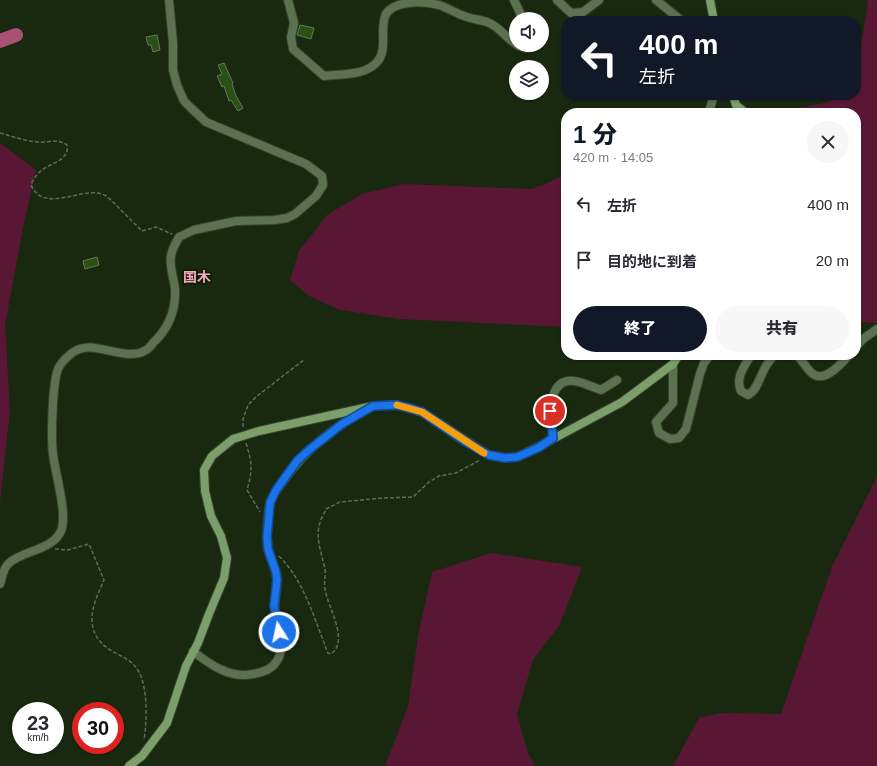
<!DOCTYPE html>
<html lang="ja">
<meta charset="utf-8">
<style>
:root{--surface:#fff;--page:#f7f7f7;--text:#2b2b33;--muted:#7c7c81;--accent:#111827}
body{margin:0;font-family:Helvetica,"Noto Sans JP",sans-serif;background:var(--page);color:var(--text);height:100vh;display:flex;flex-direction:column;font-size:15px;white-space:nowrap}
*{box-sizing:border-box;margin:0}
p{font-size:13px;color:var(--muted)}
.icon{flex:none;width:22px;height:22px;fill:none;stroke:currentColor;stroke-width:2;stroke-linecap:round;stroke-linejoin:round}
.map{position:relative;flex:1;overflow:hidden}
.side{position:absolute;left:561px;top:108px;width:300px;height:252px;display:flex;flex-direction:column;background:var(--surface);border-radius:16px;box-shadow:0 1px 3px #0004}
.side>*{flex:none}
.guide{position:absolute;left:561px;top:16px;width:300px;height:84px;border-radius:16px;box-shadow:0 1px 3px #0004;background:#111827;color:#fff;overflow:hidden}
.fabs{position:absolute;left:509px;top:12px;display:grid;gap:8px}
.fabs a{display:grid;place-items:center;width:40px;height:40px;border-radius:50%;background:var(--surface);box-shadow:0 1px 3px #0004;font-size:20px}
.speed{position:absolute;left:12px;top:702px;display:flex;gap:8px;font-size:20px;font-weight:700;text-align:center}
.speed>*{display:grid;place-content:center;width:52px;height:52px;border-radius:50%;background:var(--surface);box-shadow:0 1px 3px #0004;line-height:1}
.speed small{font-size:10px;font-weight:400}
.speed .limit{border:6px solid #d22;background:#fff;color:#111}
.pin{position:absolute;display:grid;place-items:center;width:34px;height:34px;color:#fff;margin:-17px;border:2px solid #fff;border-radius:50%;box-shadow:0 1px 4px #0007}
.me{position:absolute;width:44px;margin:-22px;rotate:350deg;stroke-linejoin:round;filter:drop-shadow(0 0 3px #0008)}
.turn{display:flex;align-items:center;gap:14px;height:84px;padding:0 12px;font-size:18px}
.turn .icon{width:52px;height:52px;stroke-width:2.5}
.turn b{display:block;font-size:28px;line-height:34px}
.round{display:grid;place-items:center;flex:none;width:42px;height:42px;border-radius:21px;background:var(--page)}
.head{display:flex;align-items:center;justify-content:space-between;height:68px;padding:0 12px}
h1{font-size:24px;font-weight:800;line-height:30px;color:var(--accent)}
.action{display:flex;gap:8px;margin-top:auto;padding:8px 12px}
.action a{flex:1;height:46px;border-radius:24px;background:var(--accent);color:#fff;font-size:16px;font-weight:800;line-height:46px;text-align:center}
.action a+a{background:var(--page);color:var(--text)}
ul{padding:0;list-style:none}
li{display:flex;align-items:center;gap:12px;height:56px;padding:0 12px}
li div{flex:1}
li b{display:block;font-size:15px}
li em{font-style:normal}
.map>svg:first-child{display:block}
.green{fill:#591735}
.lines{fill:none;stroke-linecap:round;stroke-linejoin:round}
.river{stroke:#a95174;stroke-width:14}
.building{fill:#2b5013;stroke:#64775b}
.street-casing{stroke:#35452d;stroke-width:10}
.secondary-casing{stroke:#35452d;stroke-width:10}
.path{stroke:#5e6d57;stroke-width:1.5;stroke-dasharray:4 2;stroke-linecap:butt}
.street{stroke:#5c7152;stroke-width:8}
.secondary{stroke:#7c9e6b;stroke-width:8}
.route-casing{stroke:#114b97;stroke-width:10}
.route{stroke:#1a73e8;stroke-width:7}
.slow{stroke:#f59e0b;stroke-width:7}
.labels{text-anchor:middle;stroke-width:4;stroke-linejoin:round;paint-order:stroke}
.quarter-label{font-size:14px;font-weight:bold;fill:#f7a7c4;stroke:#0f1f06}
</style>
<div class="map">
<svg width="877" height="766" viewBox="0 0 877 766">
<rect width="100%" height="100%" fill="#182910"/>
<g class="green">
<polygon points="867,0 877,0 877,323 856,322 856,113 774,113 829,102 836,95 856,95 856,74 857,72 868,1"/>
<polygon points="0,143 36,170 24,223 5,325 10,410 0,503"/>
<polygon points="566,175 566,327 400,319 340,310 309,296 290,280 299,251 327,215 362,194 404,184 532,189"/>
<polygon points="877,477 877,766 673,766 699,718 721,713 781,714 832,567"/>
<polygon points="491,553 582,567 560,624 533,660 517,714 528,753 535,766 385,766 408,707 418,636 432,572"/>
</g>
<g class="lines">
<polyline class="river" points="0,41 16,35"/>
</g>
<g class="building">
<polygon points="300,25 314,28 311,39 297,35"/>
<polygon points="157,35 160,50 153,52 151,45 148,45 146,37"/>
<polygon points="224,63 233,83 232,84 236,96 243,108 238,111 231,100 229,101 224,86 222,87 217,76 222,74 218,65"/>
<polygon points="97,257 99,265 85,269 83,261"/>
</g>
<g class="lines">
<g class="street-casing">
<g id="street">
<path d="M288,0L294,23L291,37L293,49L324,76C341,74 366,76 378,61C388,48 379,28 386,14C395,0 423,1 439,5C448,8 457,14 467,17C473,19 481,20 487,22C499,26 506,38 516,44"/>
<polyline points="514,0 523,19"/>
<polyline points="557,0 571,13 583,12 599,0"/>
<polyline points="656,0 682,21"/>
<path d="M517,45C522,48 526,49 532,47V45"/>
<polyline points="709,112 714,95"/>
<polyline points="856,347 863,339 877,329"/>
<path d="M751,355C744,367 735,378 741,391L748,395C756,391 758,382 762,374C765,367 769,360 775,355"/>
<path d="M796,355C803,360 806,369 813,374C825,383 842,363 849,355"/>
<polyline points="673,364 673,403 656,422 659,433 670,439 679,438 686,429 700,374 704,363 710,355"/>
<path d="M553,438C551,421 545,378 574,381C583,382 592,387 601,390L617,380"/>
<path d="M0,584C2,578 3,569 8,564C22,550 52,551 61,531C68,514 55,473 53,454C51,438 52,380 59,367C62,362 67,357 72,353C89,340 110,354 130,354C134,354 140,354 144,351C147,350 151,346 153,343C168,329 176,310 175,289C174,278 169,267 171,256C172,249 176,243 179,237L194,230L236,221L275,220L287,218L295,214L316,196L323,185L322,176L306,164L206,122L191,108L184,101L177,85L173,70V43L169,0"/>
<path d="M193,651C210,665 231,679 253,674C264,672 273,669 278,659C286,645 276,623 275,608C274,598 278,588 277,578C276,568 270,559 268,549C266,538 268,514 270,503C272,495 279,487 284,480C306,449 335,426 369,408"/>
</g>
</g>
<g class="secondary-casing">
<g id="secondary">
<polyline points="710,0 714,21"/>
<polyline points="733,95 736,105 746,113"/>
<polyline points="129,766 142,756 167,723 186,666 198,643 209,614 224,578 227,558 221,536 211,516 205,491 204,470 212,456 233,439 259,431 373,406 397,405 422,412 477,448 489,455 505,458 517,457 538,447 622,402 673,364 679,355"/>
</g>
</g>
<g class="path">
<path d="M0,133C12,136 24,141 37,142C48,143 57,138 67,145C70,160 51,163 42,170C37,174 33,179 31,185C45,216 85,183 106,196C109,198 113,202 115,204C124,213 133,222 142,231L156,227L172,234"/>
<polyline points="243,427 243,419 248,405 257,396 305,359"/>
<path d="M246,443C252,463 253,469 247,490L260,512"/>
<path d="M55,549L68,550L89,544L104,580C94,602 82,628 106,647C115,654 126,657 134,665C149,680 147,721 144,740"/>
<path d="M279,556C305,582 314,619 328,653L331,654C349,641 329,609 326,593C323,585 326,576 325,569C322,555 316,540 319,526C320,520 324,514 326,509L340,502L383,498L413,497L429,482L439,476L456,473L480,460"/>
</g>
<use href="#street" class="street"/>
<use href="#secondary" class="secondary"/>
</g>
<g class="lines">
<g class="route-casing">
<polyline id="route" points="279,632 274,606 277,580 276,572 268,549 267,537 270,503 276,490 297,461 310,449 342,424 373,406 397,405 410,408 422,412 466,442 489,455 505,458 517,457 538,448 553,438 550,411"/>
</g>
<use href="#route" class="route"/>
<polyline class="slow" points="397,405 422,412 484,453"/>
</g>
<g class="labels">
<g class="quarter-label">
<text x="197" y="282">国木</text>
</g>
</g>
</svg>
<div class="fabs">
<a><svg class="icon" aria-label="sound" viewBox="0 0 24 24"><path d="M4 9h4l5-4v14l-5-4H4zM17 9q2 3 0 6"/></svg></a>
<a><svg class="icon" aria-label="layers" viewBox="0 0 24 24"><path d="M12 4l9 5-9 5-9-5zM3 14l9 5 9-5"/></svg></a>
</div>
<div class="speed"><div>23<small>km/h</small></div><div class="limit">30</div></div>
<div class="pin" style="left:550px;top:411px;background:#d93025"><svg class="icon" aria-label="arrive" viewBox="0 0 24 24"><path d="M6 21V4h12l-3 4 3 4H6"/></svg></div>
<svg class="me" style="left:279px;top:632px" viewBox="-20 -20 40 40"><circle r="17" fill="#1a73e8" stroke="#fff" stroke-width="3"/><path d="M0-11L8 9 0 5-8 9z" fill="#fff"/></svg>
<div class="guide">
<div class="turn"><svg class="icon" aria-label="left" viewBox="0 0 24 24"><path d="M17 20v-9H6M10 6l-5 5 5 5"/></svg><div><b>400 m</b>左折</div></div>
</div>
<section class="side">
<div class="head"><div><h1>1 分</h1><p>420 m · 14:05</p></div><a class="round"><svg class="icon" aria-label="close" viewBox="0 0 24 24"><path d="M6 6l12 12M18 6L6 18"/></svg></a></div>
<ul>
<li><svg class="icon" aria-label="left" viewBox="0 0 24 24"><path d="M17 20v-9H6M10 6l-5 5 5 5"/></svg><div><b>左折</b></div><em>400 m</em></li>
<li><svg class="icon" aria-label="arrive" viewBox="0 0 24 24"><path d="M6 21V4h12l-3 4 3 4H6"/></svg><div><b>目的地に到着</b></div><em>20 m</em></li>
</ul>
<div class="action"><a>終了</a><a>共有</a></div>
</section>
</div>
